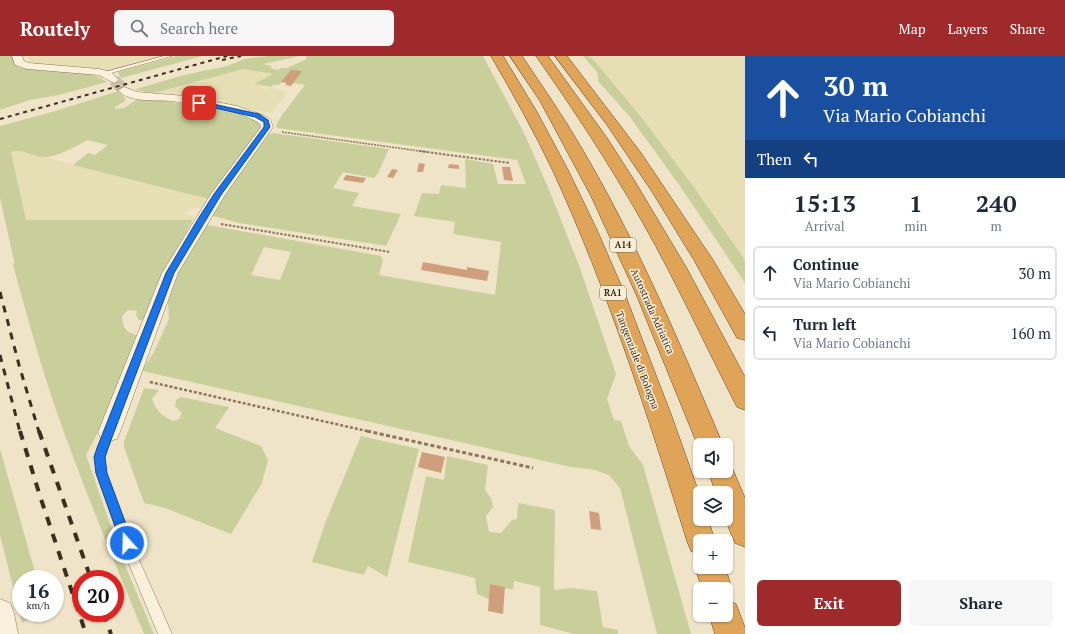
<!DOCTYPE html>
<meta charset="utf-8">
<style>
:root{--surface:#fff;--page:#f6f6f7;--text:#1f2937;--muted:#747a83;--line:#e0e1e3;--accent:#9e2a2b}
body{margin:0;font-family:"PT Serif",serif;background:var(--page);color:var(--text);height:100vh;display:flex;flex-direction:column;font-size:15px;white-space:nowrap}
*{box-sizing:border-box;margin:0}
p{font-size:13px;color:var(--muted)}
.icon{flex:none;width:22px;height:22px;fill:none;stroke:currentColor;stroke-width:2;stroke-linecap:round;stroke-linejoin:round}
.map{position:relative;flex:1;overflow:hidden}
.drawer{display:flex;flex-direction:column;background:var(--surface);width:320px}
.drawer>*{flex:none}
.top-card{background:#1a4fa0;color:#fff;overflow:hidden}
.tools{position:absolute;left:693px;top:382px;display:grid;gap:8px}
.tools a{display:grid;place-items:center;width:40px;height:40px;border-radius:6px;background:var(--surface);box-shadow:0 1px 3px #0004;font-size:20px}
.speed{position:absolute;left:12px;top:514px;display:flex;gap:8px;font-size:20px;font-weight:700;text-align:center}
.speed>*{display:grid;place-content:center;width:52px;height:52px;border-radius:50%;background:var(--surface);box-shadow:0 1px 3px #0004;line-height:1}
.speed small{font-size:10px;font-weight:400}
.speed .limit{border:6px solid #d22;background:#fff;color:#111}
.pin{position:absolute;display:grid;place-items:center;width:34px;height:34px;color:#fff;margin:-17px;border-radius:8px;box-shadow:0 2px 6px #0006}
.me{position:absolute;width:44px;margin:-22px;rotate:340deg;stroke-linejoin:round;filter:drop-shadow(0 0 3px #0008)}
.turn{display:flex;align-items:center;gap:14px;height:84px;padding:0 12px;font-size:18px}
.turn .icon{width:52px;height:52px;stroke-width:2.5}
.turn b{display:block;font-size:28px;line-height:34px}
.then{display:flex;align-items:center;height:38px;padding:0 12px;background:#0003;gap:8px;font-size:15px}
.eta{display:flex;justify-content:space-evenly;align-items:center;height:68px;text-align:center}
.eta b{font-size:24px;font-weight:800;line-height:28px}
.primary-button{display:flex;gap:8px;margin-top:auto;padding:8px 12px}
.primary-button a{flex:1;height:46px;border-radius:6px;background:var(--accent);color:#fff;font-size:16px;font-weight:800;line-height:46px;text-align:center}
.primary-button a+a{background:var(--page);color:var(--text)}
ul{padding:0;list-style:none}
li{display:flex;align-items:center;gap:12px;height:54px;margin:0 8px 6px;padding:0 4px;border:2px solid var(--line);border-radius:6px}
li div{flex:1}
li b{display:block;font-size:15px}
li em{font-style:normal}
header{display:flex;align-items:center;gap:24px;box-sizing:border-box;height:56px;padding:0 20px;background:var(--accent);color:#fff}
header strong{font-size:19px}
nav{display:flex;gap:22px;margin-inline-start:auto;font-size:14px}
.search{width:280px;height:36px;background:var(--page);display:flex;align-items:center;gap:10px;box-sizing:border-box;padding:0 14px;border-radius:6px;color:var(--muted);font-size:15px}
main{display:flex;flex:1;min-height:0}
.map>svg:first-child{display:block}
.farmland{fill:#e6deb5}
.green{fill:#c9cf9b;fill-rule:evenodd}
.building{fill:#cf9f7d}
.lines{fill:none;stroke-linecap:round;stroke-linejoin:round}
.minor-tunnel{stroke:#ccc0a6;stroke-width:12;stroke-dasharray:12 6;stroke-linecap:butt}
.service-casing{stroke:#8d765c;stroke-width:1}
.minor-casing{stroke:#8d765c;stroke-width:1}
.motorway-casing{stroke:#5b4430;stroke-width:1}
.path-far3{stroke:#8d765c;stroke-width:1.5;stroke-dasharray:2 1;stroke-linecap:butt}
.path-far2{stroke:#8d765c;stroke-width:2;stroke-dasharray:2.5 1.5;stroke-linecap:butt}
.path-far1{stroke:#8d765c;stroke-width:2.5;stroke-dasharray:3 2;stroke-linecap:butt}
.path{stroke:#8d765c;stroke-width:3;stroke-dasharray:4 2.5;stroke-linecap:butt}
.service{fill:#faf1dc;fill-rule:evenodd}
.minor{fill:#faf1dc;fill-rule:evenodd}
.motorway{fill:#e0a458;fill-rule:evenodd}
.rail-far2{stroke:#3d2e20;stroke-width:2;stroke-dasharray:4 4;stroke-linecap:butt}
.rail-far1{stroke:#3d2e20;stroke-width:3;stroke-dasharray:7 7;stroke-linecap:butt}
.rail{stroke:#3d2e20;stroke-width:4;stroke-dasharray:9 9;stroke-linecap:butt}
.route{fill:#1a73e8;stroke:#114b97}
.labels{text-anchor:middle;stroke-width:3;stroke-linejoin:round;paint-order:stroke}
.shield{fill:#f7eed8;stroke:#756857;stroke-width:1}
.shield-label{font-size:9px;font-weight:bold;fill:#3d2e20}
.street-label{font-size:10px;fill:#3d2e20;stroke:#f7eed8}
</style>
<header>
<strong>Routely</strong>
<div class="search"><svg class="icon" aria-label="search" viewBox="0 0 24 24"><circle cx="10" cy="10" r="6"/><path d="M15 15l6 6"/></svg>Search here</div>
<nav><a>Map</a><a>Layers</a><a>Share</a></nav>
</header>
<main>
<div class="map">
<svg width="745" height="578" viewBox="0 0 745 578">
<rect width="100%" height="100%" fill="#f0e4c8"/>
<g class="farmland">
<polygon points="27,0 164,0 110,14 37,8 30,6"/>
<polygon points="589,0 745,0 745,204 693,130 641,61 592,2"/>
<polygon points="243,13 273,18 255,28 263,30 261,32 268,34 271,31 288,36 271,57 172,37 156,36"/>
<polygon points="16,94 209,143 201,152 190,153 185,158 195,161 193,164 26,164 11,96"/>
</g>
<g class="green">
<polygon points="0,0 11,0 13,7 20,12 91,18 101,22 107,26 59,39 30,44 0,54"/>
<polygon points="177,0 203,0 121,22 118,16"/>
<path d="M267,0H300L263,8L272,10L270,12L278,14L281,12H287L307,3L306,0H483L524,77L550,136L580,212L616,318L607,343L614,364L621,365L629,390L643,409L691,578H657L620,432L609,419L595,414L571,411L147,316L142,314L154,296L169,263L168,246L169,240L179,216L205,170L207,169L381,200L383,204L379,219L495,239L501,186L453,178L455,166L414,160L422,137L439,138L441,129L466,132L465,103L493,108L498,128H526L517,104L277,72L276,69L282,59L305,29L293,27L301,15L278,29H273L271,31L254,28L273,18L243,13L154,37L136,34V33L184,19L227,10L245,3ZM264,191L291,196L280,224L251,219Z"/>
<polygon points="583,0 589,0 592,2 641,61 693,130 745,204 745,227 680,130 630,61 598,25 597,16"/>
<path d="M119,35L125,42V45L115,51V53L124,52L136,44L147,43C166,46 253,54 260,69V73L209,143L73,109L88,97L95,99L108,89L87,84C78,90 55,102 44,101C33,101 22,92 11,96L26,164H193L157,229L144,264H139L136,259L137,255L128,254L122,260L124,271L128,276L137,279L104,365L86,399L122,502L154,578H144C113,503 82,428 55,351C39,304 26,256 13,209L14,205L0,142V70L52,56Z"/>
<polygon points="274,77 389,93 378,117 374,122 343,116 333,132 359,137 352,150 401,158 386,190 239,167 213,160 212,159 216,151 267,80 269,78"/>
<path d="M144,332L159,334L152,343C156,355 162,360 173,365L179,363L182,357L175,350L176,344L181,341L229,351L215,372L261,390L268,404L262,427L231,478L165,452L144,447L124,391V386Z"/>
<polygon points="361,380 419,393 387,521 368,510 364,519 312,506 326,465"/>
<polygon points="0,393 37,523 21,523 21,557 41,557 22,567 0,479"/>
<polygon points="447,400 488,409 485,434 492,444 493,451 486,460 489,476 501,477 512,464 517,463 518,447 555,454 554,534 570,532 597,535 603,571 618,574 618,578 574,578 540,569 540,531 514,525 513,534 491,528 489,543 477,538 475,522 408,506 426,420 444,424"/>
</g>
<g class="building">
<polygon points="291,14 302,15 291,30 285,29 287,27 281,26"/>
<polygon points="419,107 425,108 423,116 417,116"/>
<polygon points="449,108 459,109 459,113 448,112"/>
<polygon points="502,111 510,111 513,125 504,124"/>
<polygon points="392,113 398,114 393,122 387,121"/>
<polygon points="346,119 366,122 363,127 343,124"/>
<polygon points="423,206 467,214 467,211 489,215 487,225 421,214"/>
<polygon points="422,396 445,401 441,417 418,411"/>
<polygon points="589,455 599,457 601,474 591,473"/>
<polygon points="490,528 505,531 503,558 488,555"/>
</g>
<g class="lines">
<polyline class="minor-tunnel" points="114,24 124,34"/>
<g class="service-casing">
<g id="service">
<polygon points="164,0 172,0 104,19 101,17"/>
<polygon points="109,372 113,373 114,376 105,401 106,417 137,499 172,578 158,578 126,501 96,417 95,401 105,373"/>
</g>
</g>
<g class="minor-casing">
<g id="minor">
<polygon points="12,0 22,0 24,5 29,7 99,13 111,16 119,24 114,27 99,19 27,13 15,9"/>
<path d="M124,31L137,36L185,40L237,50L263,59L270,63L273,71L225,139L178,217L120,376L117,383L109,385L101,383L98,376L162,217L211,138L261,71L260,68C238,52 198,49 171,45C157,44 128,47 118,34Z"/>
<polygon points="0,543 10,547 14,557 18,578 0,578"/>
</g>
</g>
<g class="motorway-casing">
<g id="motorway">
<path d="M491,0H503L537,56L568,114L597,174L624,236L672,361L700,440V463H708L715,485H700V499L691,495L687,485C648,360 608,234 553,115C534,75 513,38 491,0Z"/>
<path d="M510,0H522C542,30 563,60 581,91C637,186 680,288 723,389H700V395L636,238L591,140L540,45Z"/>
<path d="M536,0H548L607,82L634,124L686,211L745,321V354L737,351C705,289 677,227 643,167C610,109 574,54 536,0Z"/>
<polygon points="555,0 567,0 641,97 713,204 745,258 745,284 737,282 694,204 651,134 607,69"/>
<polygon points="726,405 730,407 745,442 745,491 735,487 725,463 726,437 716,437 708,415 726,415"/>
<polygon points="700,500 700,511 725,511 732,533 727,544 736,548 745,572 745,578 715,578 709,559 726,559 726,533 702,533 695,511"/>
</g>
</g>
<polyline class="path-far3" points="282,76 427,96"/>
<g class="path-far2">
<polyline points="419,95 510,107"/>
<polyline points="221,168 390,196"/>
</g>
<polyline class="path-far1" points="150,326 371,376"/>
<polyline class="path" points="367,375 533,412"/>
<use href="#service" class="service"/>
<use href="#minor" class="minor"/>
<use href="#motorway" class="motorway"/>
<g class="rail-far2">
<polyline points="222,4 241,0"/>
<polyline points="0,63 227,0"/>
</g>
<g class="rail-far1">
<polyline points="0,236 19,309 39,376"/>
<polyline points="0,299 20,376"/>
</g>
<g class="rail">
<polyline points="20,375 40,440 86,578"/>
<polyline points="39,375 91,523"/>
<polyline points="103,557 111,578"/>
</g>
</g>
<polygon class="route" points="199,45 259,58 268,64 270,71 221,139 174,217 108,392 105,401 107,417 133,487 131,492 127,493 123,492 121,487 96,417 94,401 97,392 166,217 198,163 214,138 264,71 264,66 255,61 197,48 197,47"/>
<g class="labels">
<g class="shield">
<rect x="610" y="182" width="26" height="14" rx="3"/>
<rect x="600" y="230" width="26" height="14" rx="3"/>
</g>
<g class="shield-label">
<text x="623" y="192">A14</text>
<text x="613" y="240">RA1</text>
</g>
<g class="street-label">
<text transform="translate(653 255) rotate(66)" y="4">Autostrada Adriatica</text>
<text transform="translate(638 304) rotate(69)" y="4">Tangenziale di Bologna</text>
</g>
</g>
</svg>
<div class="tools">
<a><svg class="icon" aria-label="sound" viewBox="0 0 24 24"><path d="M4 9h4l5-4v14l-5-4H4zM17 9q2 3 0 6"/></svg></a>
<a><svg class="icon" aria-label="layers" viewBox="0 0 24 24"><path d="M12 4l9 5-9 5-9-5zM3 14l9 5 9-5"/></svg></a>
<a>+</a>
<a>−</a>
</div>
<div class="speed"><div>16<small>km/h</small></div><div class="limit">20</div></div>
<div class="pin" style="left:199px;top:47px;background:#d93025"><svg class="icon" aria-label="arrive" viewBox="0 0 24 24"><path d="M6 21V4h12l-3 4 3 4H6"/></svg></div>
<svg class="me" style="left:127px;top:487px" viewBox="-20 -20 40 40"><circle r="17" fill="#1a73e8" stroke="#fff" stroke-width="3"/><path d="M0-11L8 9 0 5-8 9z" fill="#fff"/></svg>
</div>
<section class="drawer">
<div class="top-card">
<div class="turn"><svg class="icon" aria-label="ahead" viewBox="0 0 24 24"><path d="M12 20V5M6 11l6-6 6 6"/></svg><div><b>30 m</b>Via Mario Cobianchi</div></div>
<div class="then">Then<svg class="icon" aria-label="left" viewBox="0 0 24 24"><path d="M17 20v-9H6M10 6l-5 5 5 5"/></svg></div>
</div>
<div class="eta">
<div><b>15:13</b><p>Arrival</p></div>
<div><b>1</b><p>min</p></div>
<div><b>240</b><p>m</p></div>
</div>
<ul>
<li><svg class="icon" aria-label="ahead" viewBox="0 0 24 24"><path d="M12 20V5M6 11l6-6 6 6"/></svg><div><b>Continue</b><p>Via Mario Cobianchi</p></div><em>30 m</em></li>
<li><svg class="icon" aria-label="left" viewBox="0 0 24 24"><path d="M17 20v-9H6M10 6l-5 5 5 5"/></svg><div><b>Turn left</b><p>Via Mario Cobianchi</p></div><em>160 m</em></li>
</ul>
<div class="primary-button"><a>Exit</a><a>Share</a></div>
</section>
</main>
